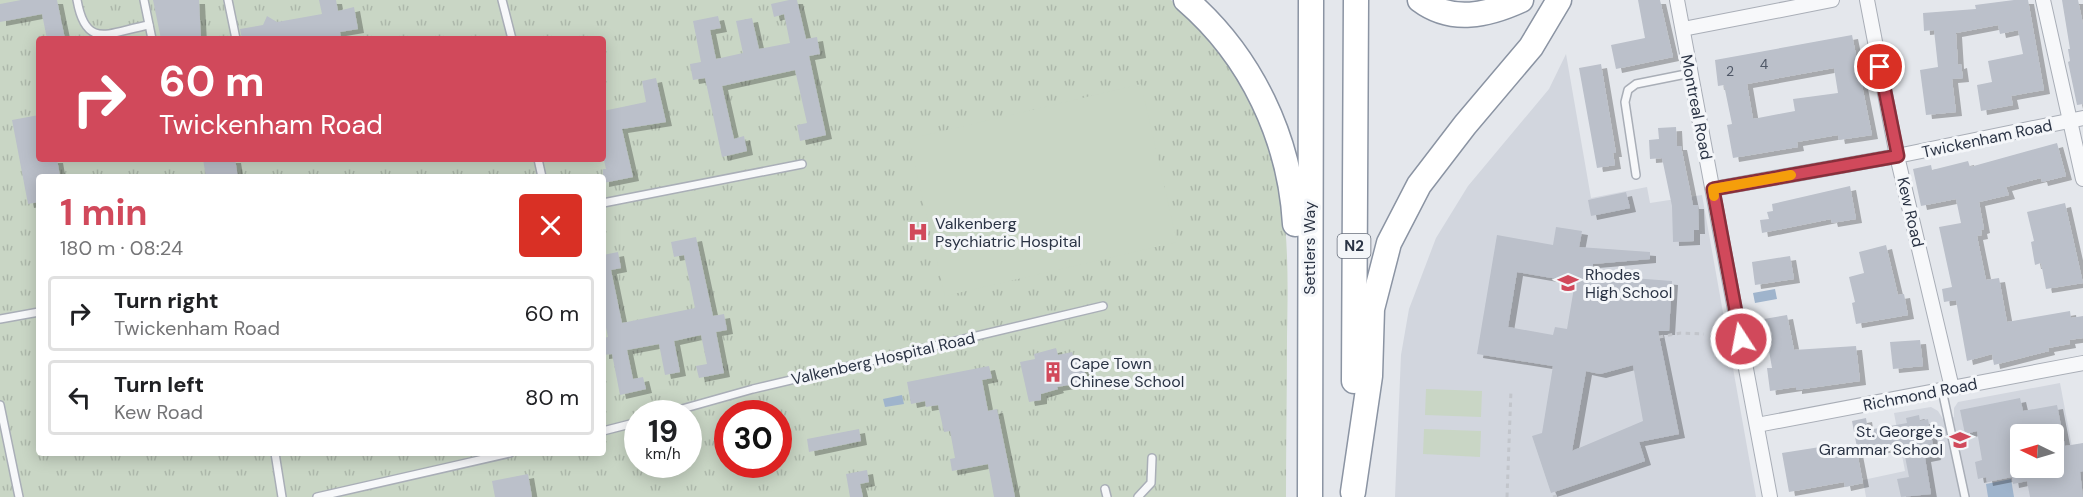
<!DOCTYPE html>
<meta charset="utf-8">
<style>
:root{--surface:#fff;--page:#f6f6f6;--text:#202124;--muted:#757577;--line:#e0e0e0;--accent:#d1495b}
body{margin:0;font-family:"DM Sans",sans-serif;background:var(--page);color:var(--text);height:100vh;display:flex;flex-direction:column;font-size:22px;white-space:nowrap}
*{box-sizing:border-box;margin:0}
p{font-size:20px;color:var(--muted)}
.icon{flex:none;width:33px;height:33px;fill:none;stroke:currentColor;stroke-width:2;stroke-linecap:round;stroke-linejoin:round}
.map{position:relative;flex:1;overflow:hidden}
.sheet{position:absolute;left:36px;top:174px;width:570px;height:282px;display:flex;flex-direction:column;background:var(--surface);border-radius:6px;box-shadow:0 3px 15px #0003}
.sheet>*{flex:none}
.banner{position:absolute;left:36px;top:36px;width:570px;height:126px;border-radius:6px;box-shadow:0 3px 15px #0003;background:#d1495b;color:#fff;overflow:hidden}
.needle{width:39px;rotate:275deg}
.buttons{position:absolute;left:2010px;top:424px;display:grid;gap:12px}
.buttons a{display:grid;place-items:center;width:54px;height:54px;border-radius:6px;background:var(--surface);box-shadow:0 3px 15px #0003;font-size:30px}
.speed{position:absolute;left:624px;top:400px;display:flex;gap:12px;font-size:30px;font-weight:700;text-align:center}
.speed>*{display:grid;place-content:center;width:78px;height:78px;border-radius:50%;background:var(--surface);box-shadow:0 3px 15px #0003;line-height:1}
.speed small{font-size:15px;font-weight:400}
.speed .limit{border:9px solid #d22;background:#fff;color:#111}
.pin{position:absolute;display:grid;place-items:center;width:51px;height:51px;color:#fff;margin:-26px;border:3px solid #fff;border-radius:50%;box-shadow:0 2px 6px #0007}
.me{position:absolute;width:66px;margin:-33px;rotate:349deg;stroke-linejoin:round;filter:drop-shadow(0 0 4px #0008)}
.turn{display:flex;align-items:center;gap:21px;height:126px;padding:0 24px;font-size:27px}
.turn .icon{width:78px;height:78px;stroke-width:2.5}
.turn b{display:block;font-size:42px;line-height:51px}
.round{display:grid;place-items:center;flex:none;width:63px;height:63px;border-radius:6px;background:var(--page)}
.overview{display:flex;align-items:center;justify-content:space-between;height:102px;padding:0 24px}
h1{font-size:36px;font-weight:700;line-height:45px;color:var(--accent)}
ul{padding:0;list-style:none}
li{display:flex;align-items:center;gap:18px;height:75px;margin:0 12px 9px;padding:0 12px;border:3px solid var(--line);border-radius:6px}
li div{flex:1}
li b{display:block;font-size:22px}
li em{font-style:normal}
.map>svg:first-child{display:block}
.built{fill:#d2d6de;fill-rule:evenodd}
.grass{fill:url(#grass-tufts);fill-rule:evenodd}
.garden{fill:#c9d6c5}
.water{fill:#9fb4cc}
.building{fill:#bbc0ca;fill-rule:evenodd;filter:url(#shadow)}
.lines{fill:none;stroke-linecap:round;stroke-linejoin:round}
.lane-casing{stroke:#a9aeb7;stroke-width:10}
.street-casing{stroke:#a9aeb7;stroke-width:16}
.highway-casing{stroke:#8b94a3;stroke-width:27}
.path{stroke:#c2c5cb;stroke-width:3;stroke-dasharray:4.5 4.5;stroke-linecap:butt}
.lane{stroke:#f7f8fa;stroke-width:7}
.street{stroke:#f7f8fa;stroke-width:14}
.highway{stroke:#fff;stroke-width:24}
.route-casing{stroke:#882f3b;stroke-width:15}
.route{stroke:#d1495b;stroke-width:10}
.slow{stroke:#f59e0b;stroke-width:10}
.labels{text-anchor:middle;stroke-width:6;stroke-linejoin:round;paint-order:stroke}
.number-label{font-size:14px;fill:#4f5766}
.shield{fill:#f4f6f9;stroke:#676e7b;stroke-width:1.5}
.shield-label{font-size:15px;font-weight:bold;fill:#2b3445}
.street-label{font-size:16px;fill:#2b3445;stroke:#f4f6f9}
.poi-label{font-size:16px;fill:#2b3445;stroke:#f4f6f9;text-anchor:start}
</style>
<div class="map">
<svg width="2083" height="497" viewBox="0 0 2083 497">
<defs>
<pattern id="grass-tufts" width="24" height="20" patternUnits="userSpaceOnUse" patternTransform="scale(1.5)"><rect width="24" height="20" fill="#c9d6c5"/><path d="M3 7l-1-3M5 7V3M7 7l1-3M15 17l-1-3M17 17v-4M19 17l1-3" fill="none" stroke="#adb8ab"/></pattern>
<filter id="shadow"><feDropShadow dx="6" dy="4" stdDeviation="0" flood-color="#0004"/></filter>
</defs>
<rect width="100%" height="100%" fill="#e4e7ec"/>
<g class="built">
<polygon points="1566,54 1591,198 1647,187 1650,203 1702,195 1756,497 1395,497 1401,355 1409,309 1436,238 1468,186 1549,89"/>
<path d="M2060,383L2076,468L2083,467V497H1866L1863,480L1905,471L1894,413L1931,407L1938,411L1943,419L1954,417V408L1958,402ZM2020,435H2054V468H2020Z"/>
</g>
<path class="grass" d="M0,0H1171C1217,38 1250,88 1269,144C1290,203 1288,276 1287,338C1287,391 1286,444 1286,497H0ZM39,39H603V159H39ZM39,177H603V453H39ZM638,414H688V465H638ZM728,414H778V465H728Z"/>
<g class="garden">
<polygon points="1141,84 1177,242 945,296 909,139"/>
<polygon points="1426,389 1482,391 1481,417 1425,415"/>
<polygon points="1424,429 1481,431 1480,457 1423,454"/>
</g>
<g class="water">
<polygon points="1775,289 1777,299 1755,303 1753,293"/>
<polygon points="902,395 904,404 885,407 883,399"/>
<polygon points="2011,479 2014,497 1988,497 1986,484"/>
</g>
<g class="building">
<polygon points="21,0 57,0 65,39 47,39 42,14 0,22 0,4"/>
<polygon points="153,0 199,0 201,39 161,39"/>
<polygon points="319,0 336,0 338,11 354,7 358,29 340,32 341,39 242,39 240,29 263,25 267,16 277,22 322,14"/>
<polygon points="789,0 797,0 806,39 817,37 820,54 809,56 826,135 800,141 797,125 807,123 795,70 722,86 734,139 744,136 747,151 722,157 705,78 693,80 690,64 701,62 693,21 718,16 721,28 710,30 716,59 743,53 736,21 752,18 759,49 790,43 784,14 774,17 771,4"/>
<polygon points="1638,0 1660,0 1673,57 1616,69 1611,45 1645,38"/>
<polygon points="2014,0 2028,0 2044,90 2011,96 2013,105 1981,111 1977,85 1992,82 1988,61 2023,54 2018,30 2000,34 1998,25 1956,33 1958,65 1961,64 1963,78 1952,79 1956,112 1926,115 1920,70 1938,67 1934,30 1924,31 1923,13 1976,9 1975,5"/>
<polygon points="2062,0 2078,0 2083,24 2083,104 2077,105 2068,62 2070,61 2068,49 2070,49"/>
<path d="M1852,35L1872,135L1839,140L1838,135L1797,142L1798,147L1733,158L1727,125L1732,124L1724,85L1718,86L1715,60ZM1834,68L1838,93L1793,99L1795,111L1753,119L1747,84Z"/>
<polygon points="1601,64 1616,153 1613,153 1615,165 1597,168 1579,68"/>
<polygon points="656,78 666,122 622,129 633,177 603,183 603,169 606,169 603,156 603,111 646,102 642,81"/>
<polygon points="39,115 39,159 57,159 60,176 39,177 39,202 28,204 12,120"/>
<polygon points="1676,127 1677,146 1681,146 1693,205 1698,205 1699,230 1694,230 1694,241 1673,242 1672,206 1662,158 1650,159 1649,140 1659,139 1658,128"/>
<polygon points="2057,143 2066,176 2042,182 2041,178 2006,187 2009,195 1979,202 1984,229 1981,230 1982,235 1977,236 1986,280 1999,278 2007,322 2070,311 2071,318 2083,316 2083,338 2069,340 2070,344 2048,348 2049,351 1994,365 1992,354 1967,361 1956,300 1944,302 1942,289 1952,287 1939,227 1961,223 1956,199 1921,206 1913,169 1931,165 1932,170 1968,161 1970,167"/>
<polygon points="203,159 235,159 238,177 206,177"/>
<polygon points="1850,186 1856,219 1832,223 1831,219 1762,233 1760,220 1769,219 1767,212 1773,211 1772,204"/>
<polygon points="1626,192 1630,208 1591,216 1588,200"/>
<polygon points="2065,203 2083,283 2046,289 2041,263 2035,265 2031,242 2034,241 2027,212"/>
<path d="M1556,227L1582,231L1579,247L1650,252V259L1593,264V275L1672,281L1669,331H1658L1679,434L1639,442L1645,461L1551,493L1532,436L1542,433L1553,366L1477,354L1497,235L1553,245ZM1517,272L1575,282L1567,329L1555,327L1553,335L1508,327ZM1633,365L1643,421L1572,451L1586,371L1600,374Z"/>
<polygon points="696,237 713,316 724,314 727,330 716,332 724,373 699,378 696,366 707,364 701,335 674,341 680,372 665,375 659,344 627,350 633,379 643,377 646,389 620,395 612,354 603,355 603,338 608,337 603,313 603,255 618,252 621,268 611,270 622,323 695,308 684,255 674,257 671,242"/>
<polygon points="1886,245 1898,295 1904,294 1908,315 1856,324 1852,303 1855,302 1849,277 1864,273 1859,252"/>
<polygon points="1790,256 1794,279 1755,285 1752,262"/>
<polygon points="1787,315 1794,350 1856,346 1860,381 1796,390 1796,387 1770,391 1767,368 1772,368 1767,339 1761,340 1758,327 1765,326 1764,319"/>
<polygon points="1920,340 1923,366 1893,369 1890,342"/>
<polygon points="1056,348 1058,355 1072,352 1075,362 1082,361 1087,382 1057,387 1058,389 1041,394 1041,400 1029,402 1020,362 1035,359 1034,354"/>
<polygon points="989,366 992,378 982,380 988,411 997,409 1015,497 994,497 988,464 952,471 950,459 955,458 950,431 944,432 938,405 926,407 925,401 911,404 907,382"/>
<path d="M2020,398L2023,411L2057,405L2065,446L2083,443V471L2080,472L2083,497H2030L2027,481L2013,484L2012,477L1987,482L1986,477L1978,479L1975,462L1982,460L1977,431L1965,434L1960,410ZM2020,435H2054V468H2020Z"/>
<polygon points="1919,415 1920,421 1928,419 1935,456 1925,458 1931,494 1901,497 1897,479 1909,477 1903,446 1858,453 1852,421 1866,418 1868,430 1907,423 1906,418"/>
<polygon points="859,429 861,441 809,452 807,439"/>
<polygon points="1820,447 1822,459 1857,452 1863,483 1845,487 1844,482 1789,492 1782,453"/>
<polygon points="867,470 869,482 860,484 863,497 850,497 846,474"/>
<polygon points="528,474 532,497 495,497 492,481"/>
</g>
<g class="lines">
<g class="lane-casing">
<g id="lane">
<path d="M77,0C86,51 109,32 149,25"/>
<polyline points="144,0 152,39"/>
<polyline points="228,0 236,39"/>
<polyline points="502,0 512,39"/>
<polyline points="538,159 542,177"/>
<polyline points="1636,175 1625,102 1628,90 1636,84 1691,73"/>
<polyline points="603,203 802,164"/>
<polyline points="0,319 39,312"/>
<polyline points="1942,390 1965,497"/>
<polyline points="0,405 19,497"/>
<polyline points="664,414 753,389 1103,306"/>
<polyline points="603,431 638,422"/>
<polyline points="275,453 282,497"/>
<polyline points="1105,489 1107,497"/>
<polyline points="317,497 510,453"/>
<polyline points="1138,497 1151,483 1152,458"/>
</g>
</g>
<g class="street-casing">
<g id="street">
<polyline points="1677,0 1770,497"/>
<polyline points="1867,0 1897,156 1952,388"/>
<polyline points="2043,0 2083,179"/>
<polyline points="1683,29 1832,0"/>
<polyline points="1713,189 1897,156 2083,118"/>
<polyline points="1757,425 2083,363"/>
</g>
</g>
<g class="highway-casing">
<g id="highway">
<path d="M1186,0C1251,56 1290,138 1295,224"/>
<path d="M1420,0C1452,24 1488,15 1521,0"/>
<polyline points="1354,381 1356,0"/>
<polyline points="1353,492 1370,376 1372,309 1389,243 1419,185 1465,125 1531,47 1559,0"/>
<polyline points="1310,497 1311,0"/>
</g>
</g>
<g class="path">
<polyline points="1659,337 1681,333 1704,334"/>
<polyline points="1507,497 1511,390"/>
<polyline points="1553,497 1557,496"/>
</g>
<use href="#lane" class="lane"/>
<use href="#street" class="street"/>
<use href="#highway" class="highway"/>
</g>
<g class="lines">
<g class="route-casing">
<polyline id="route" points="1741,339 1713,189 1898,156 1880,67"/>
</g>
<use href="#route" class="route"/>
<polyline class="slow" points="1714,196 1713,189 1791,175"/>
</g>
<defs>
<g id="hospital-bare" transform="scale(1.62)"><path d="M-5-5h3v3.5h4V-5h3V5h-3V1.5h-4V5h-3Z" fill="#d1495b" stroke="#f4f6f9" stroke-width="2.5" paint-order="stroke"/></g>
<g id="school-bare" transform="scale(1.62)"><path d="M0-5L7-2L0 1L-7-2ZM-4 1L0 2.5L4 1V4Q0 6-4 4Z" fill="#d1495b" stroke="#f4f6f9" stroke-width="2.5" paint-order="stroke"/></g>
<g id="building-bare" transform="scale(1.62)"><path d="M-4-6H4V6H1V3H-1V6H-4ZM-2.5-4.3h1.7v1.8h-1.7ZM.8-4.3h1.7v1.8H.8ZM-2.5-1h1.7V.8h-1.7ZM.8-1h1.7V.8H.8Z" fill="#d1495b" stroke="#f4f6f9" stroke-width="2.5" paint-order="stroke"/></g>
</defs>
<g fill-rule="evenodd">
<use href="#hospital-bare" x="918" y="232"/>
<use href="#school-bare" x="1568" y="283"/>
<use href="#building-bare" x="1053" y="372"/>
<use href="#school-bare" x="1960" y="440"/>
</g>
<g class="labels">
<g class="number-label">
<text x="1764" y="69">4</text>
<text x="1730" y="76">2</text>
</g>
<rect class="shield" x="1337.5" y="234" width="33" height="24" rx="4.5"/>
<g class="shield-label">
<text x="1354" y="251">N2</text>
</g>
<g class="street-label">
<text transform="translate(1697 107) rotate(79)" y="6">Montreal Road</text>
<text transform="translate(1987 138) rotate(-12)" y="6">Twickenham Road</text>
<text transform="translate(1911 212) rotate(77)" y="6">Kew Road</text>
<text transform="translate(1309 248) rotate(-90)" y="6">Settlers Way</text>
<text transform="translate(883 358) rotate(-13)" y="6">Valkenberg Hospital Road</text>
<text transform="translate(1920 394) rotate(-11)" y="6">Richmond Road</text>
</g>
<g class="poi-label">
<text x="935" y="229">Valkenberg<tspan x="935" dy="18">Psychiatric Hospital</tspan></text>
<text x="1585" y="280">Rhodes<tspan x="1585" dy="18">High School</tspan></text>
<text x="1070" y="369">Cape Town<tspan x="1070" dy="18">Chinese School</tspan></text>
<text x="1943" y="437" text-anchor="end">St. George's<tspan x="1943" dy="18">Grammar School</tspan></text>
</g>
</g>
</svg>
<div class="buttons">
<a><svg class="needle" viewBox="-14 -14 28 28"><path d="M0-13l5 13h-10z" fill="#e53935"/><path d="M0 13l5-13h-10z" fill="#757577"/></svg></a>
</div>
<div class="speed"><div>19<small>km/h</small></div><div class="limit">30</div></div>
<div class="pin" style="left:1880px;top:67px;background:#d93025"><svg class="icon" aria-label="arrive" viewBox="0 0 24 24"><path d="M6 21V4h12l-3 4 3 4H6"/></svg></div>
<svg class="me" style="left:1741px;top:339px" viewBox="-20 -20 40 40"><circle r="17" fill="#d1495b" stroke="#fff" stroke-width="3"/><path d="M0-11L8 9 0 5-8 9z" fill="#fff"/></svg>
<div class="banner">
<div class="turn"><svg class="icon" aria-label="right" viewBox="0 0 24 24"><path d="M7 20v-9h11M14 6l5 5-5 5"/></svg><div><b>60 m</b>Twickenham Road</div></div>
</div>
<section class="sheet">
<div class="overview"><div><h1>1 min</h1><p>180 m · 08:24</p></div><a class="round" style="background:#d93025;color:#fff"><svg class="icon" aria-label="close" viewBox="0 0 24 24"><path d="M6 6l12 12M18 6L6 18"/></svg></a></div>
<ul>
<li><svg class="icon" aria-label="right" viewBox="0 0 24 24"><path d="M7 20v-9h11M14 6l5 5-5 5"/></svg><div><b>Turn right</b><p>Twickenham Road</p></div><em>60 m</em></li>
<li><svg class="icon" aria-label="left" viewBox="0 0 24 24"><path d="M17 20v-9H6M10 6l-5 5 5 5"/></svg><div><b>Turn left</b><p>Kew Road</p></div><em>80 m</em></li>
</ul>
</section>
</div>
